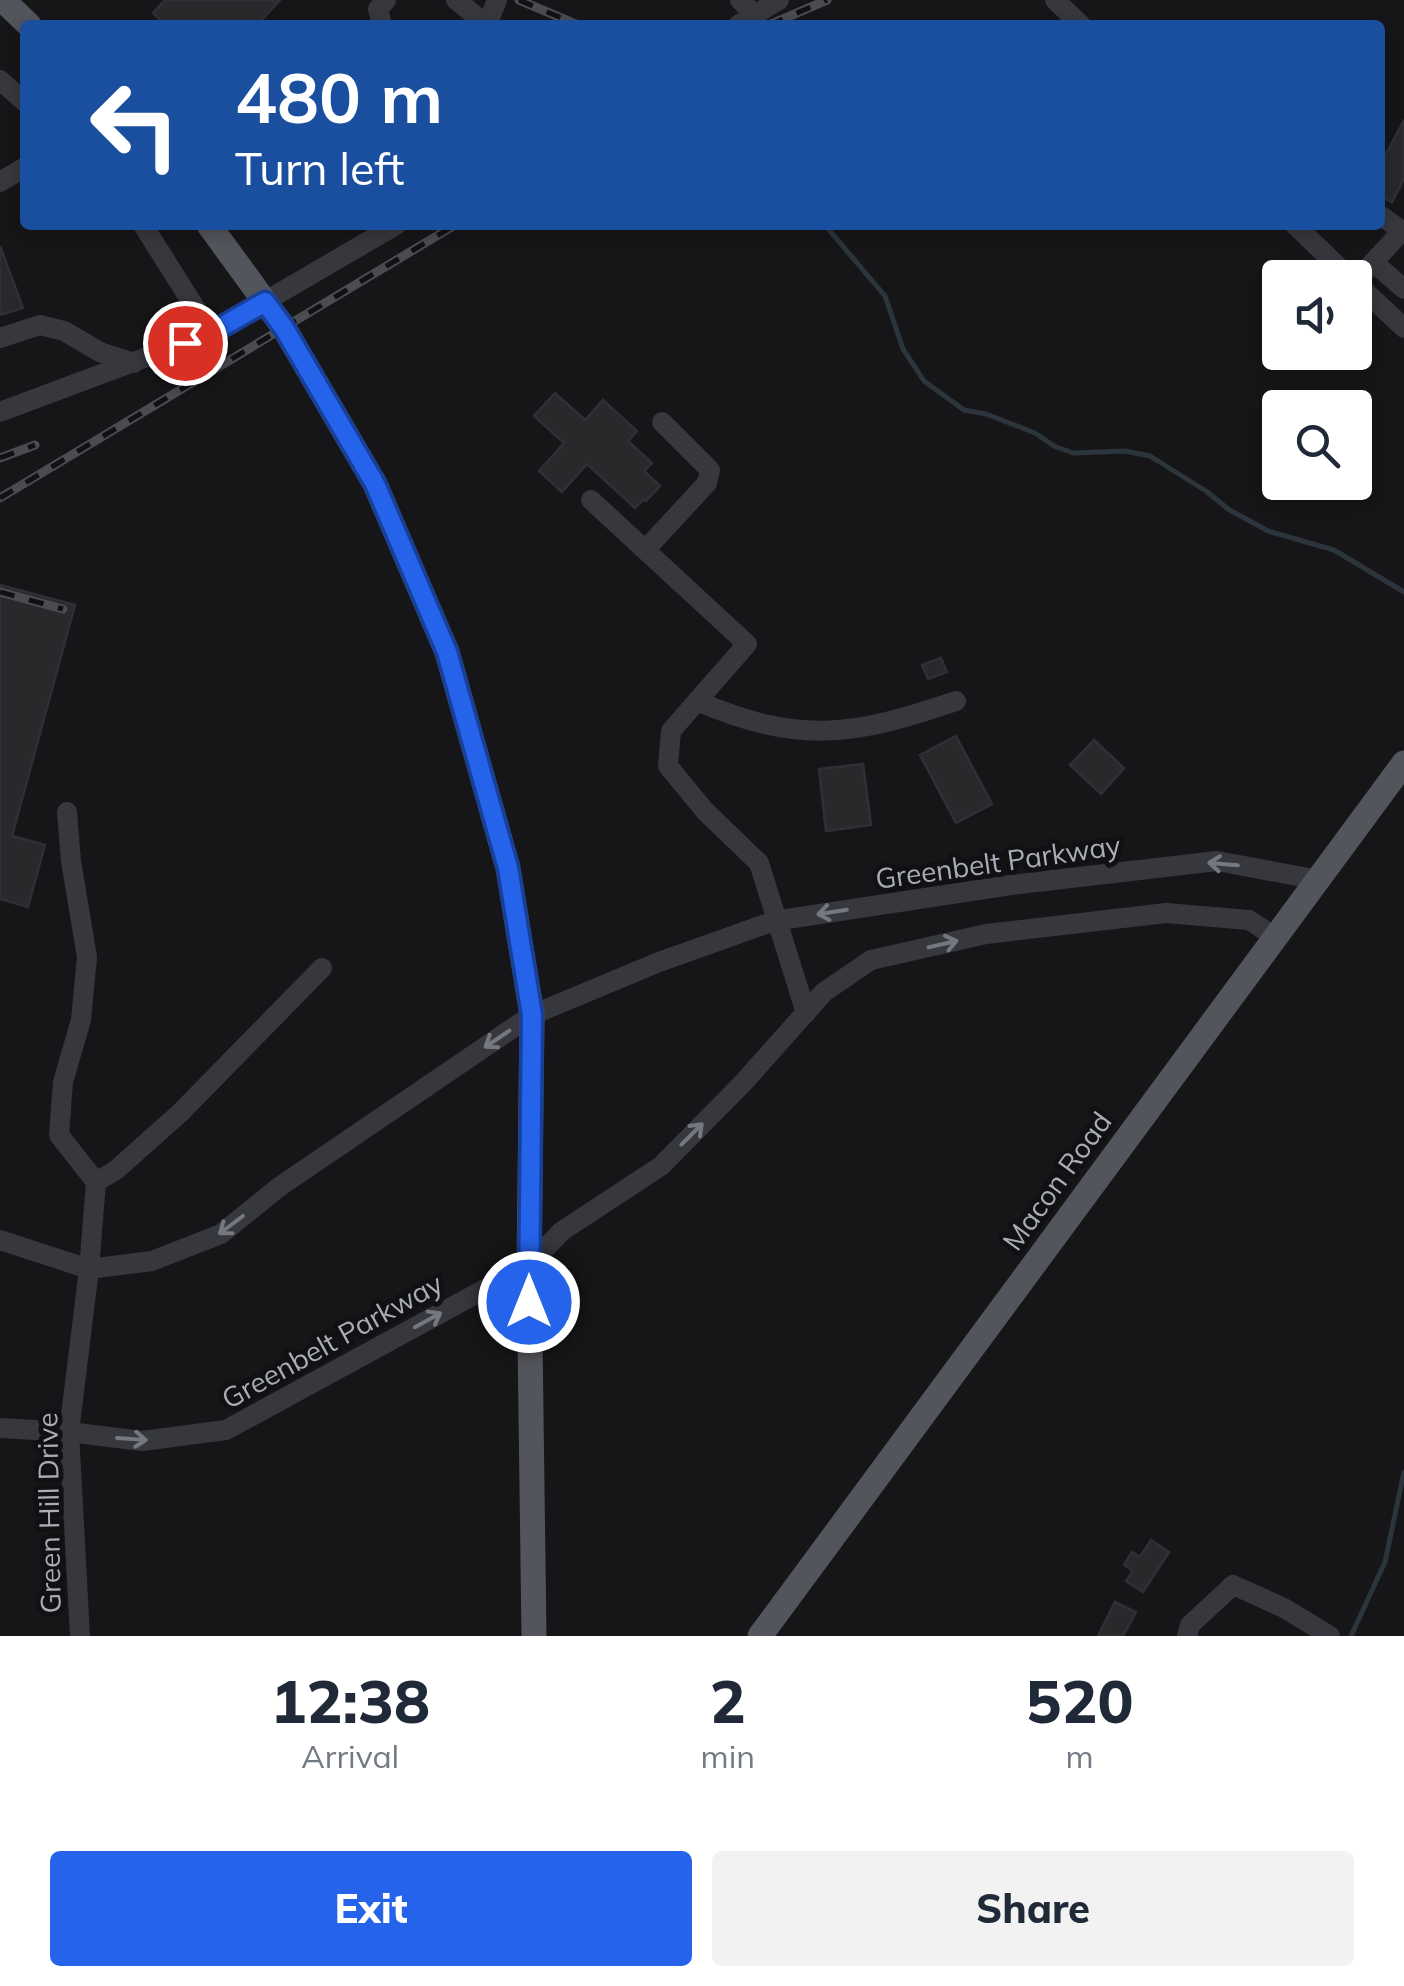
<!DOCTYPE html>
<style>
:root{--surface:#fff;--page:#f2f2f3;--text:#1f2937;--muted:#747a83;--accent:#2563eb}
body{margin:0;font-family:Mulish,sans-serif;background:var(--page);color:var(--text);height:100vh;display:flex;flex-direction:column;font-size:38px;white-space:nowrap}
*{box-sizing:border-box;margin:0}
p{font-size:32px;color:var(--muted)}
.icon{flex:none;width:55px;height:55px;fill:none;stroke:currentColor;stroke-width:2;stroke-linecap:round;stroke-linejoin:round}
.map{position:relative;height:1636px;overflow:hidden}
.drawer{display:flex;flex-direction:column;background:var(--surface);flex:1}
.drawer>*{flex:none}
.guide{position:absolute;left:20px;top:20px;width:1365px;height:210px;border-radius:10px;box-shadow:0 5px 15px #0003;background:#1a4fa0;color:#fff;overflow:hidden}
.buttons{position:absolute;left:1262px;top:260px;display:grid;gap:20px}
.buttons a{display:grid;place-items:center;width:110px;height:110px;border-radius:10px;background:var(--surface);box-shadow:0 5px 15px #0003;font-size:50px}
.pin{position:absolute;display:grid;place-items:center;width:85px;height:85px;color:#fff;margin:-42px;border:5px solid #fff;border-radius:50%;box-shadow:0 2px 10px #0007}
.me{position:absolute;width:110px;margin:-55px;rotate:0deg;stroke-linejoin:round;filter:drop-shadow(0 0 8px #0008)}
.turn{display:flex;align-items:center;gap:35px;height:210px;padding:0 50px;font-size:45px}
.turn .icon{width:130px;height:130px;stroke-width:2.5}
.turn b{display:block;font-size:70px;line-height:85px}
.eta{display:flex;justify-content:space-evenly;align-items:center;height:170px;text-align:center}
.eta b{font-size:60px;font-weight:800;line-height:70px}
.primary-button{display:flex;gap:20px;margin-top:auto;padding:20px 50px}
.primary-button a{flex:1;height:115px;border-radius:10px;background:var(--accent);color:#fff;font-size:40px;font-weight:800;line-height:115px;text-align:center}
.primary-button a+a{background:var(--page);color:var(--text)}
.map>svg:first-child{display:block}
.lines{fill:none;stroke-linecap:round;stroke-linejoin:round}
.stream{stroke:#2c353c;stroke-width:5}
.building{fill:#29292c;stroke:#303034;stroke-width:2.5}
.minor{stroke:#37383d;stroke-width:20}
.major{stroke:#53555c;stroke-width:25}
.rail-casing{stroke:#4a4c52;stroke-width:9}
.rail{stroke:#111113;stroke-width:5;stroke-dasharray:15;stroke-linecap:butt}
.oneway{stroke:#757881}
.route-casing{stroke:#184099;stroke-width:25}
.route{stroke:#2563eb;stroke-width:18}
.labels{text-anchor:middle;stroke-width:10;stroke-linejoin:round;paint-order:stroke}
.street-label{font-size:28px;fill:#a8adb8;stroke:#111113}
</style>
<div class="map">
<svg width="1404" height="1636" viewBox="0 0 1404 1636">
<rect width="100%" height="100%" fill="#161618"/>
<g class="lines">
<g class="stream">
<polyline points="825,225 885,296 903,349 924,381 964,410 986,414 1035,433 1054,446 1073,453 1125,451 1150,456 1206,491 1228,509 1268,531 1334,550 1404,592"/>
<polyline points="1351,1636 1385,1562 1404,1472"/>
</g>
</g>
<g class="building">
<polygon points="165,0 280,0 257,25 166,25 153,13"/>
<polygon points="1404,120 1404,179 1392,202 1380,196 1380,165"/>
<polygon points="0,246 23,308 0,315"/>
<polygon points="555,393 585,420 603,400 637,431 628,441 652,463 644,471 660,486 646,501 644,499 635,508 587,464 562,492 539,471 564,443 534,416"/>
<polygon points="0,585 75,605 12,836 45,845 28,907 0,899"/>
<polygon points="941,658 947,672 928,679 922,665"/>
<polygon points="956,736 992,804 956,823 920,755"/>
<polygon points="1094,740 1124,768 1101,794 1070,765"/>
<polygon points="863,764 871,825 826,831 819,769"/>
<polygon points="1151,1540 1169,1552 1143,1592 1126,1581 1133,1571 1124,1565 1132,1552 1140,1557"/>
<polygon points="1115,1602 1136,1612 1123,1636 1098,1636"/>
</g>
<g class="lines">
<g class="minor">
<polyline points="456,0 487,25"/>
<polyline points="740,0 755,15"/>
<polyline points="1055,0 1081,25"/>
<polyline points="382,25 378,9 386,0"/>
<polyline points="487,25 497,0"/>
<polyline points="738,25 779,0"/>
<polyline points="0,80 25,102"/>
<polyline points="0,182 25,167"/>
<polyline points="143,225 211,333 396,225"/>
<polyline points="1295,225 1350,278"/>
<polyline points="1373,262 1404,289"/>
<polyline points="1355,282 1402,231 1380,215"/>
<polyline points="1355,282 1404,328"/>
<polyline points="0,338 40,325 64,331 100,352 134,363"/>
<polyline points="0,412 211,333"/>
<polyline points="591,500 747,644 671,731 668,766 705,811 759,863 806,1013"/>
<polyline points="646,549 707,483 710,470 662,422"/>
<path d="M697,701C800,745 853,736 956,701"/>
<polyline points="67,812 71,861 87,957 81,1020 63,1082 59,1135 96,1182 89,1269 69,1432 80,1636"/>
<polyline points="96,1182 116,1170 180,1113 322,968"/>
<polyline points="0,1240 89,1269 152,1261 221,1234 279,1187 532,1015 659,962 774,921 1011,885 1217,861 1319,880"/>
<polyline points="0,1428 69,1432 142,1441 226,1430 529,1265 562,1231 661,1166 743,1083 824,992 871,960 986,934 1166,913 1249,920 1275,937"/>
<polyline points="1187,1636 1190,1625 1233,1585 1284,1608 1330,1636"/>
</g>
<g class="major">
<polyline points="3,0 29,25"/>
<polyline points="209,225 284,328 375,484 447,652 508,868 532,1015 529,1265 534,1636"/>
<polyline points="760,1636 1404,763"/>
</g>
<g class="rail-casing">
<g id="rail">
<polyline points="519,0 578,25"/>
<polyline points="769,25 827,0"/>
<polyline points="0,458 35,445"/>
<polyline points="0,498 455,225"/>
<polyline points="0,592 63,609"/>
</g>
</g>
<use href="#rail" class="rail"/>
</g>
<defs><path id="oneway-shaft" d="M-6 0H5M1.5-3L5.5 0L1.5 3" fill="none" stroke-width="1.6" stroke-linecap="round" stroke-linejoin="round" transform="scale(2.5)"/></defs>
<g class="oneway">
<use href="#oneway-shaft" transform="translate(1223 864) rotate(-175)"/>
<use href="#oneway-shaft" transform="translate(832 912) rotate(171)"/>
<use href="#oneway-shaft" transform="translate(943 944) rotate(-13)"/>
<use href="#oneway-shaft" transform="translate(497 1039) rotate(146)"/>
<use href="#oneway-shaft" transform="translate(692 1134) rotate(-45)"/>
<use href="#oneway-shaft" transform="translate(231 1225) rotate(143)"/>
<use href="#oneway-shaft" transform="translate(428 1320) rotate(-29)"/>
<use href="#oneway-shaft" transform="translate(132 1439) rotate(4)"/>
</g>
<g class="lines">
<g class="route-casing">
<polyline id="route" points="185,343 211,333 265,302 284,328 375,484 447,652 508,868 532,1015 529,1302"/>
</g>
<use href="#route" class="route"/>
</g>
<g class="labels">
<g class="street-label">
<text transform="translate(998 862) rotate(-8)" y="10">Greenbelt Parkway</text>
<text transform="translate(1057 1181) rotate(-54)" y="10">Macon Road</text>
<text transform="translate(332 1341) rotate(-29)" y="10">Greenbelt Parkway</text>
<text transform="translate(49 1513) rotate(-91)" y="10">Green Hill Drive</text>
</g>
</g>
</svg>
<div class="buttons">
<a><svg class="icon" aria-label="sound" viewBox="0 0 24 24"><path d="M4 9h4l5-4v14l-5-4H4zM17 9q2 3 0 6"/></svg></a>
<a><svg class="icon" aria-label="search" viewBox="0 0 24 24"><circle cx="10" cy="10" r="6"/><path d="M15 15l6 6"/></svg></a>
</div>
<div class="pin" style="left:185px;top:343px;background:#d93025"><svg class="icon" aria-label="arrive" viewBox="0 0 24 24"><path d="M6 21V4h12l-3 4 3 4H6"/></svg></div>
<svg class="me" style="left:529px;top:1302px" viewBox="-20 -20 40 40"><circle r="17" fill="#2563eb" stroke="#fff" stroke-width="3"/><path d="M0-11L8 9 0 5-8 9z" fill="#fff"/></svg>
<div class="guide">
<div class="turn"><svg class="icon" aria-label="left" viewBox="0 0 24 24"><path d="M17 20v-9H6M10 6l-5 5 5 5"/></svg><div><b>480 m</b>Turn left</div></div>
</div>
</div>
<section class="drawer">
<div class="eta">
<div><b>12:38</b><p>Arrival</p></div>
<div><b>2</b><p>min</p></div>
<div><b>520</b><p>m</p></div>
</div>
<div class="primary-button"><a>Exit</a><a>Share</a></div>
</section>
